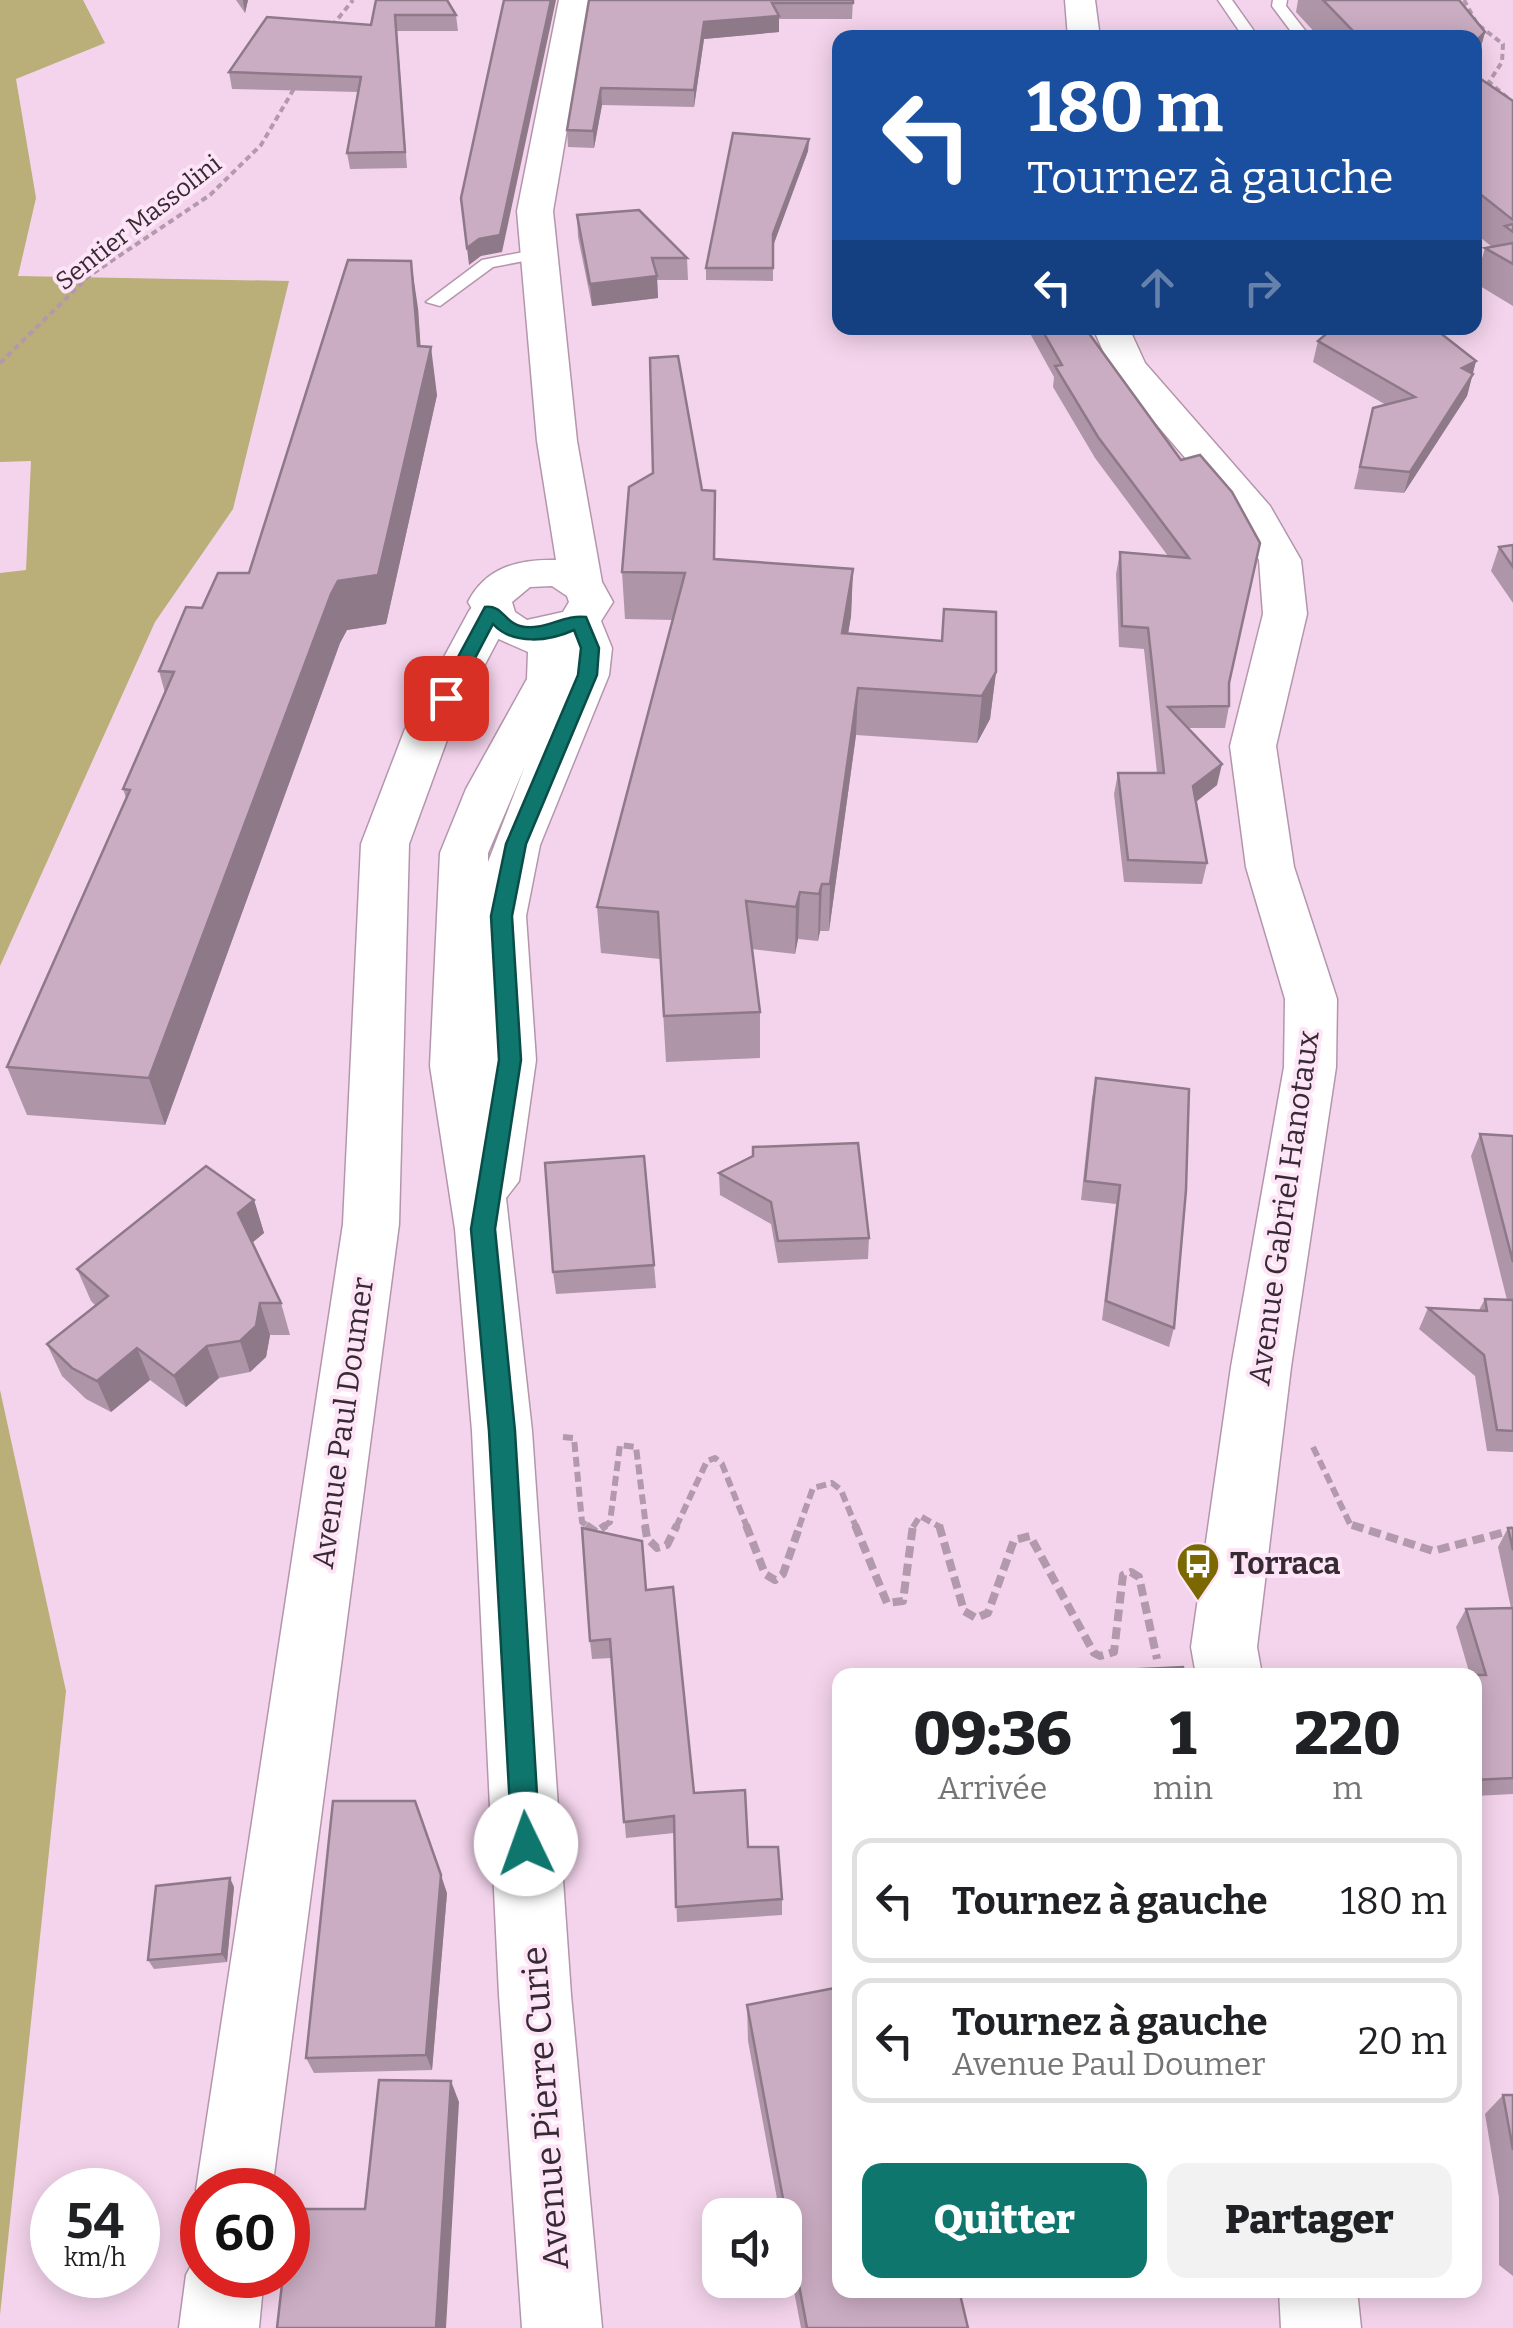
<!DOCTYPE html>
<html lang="fr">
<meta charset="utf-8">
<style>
:root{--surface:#fff;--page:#f2f2f2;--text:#202124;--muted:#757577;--line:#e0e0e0;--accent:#0f766e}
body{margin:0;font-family:Bitter,serif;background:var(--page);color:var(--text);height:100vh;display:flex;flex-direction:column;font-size:38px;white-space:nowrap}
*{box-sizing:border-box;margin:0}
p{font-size:32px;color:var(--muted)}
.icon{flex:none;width:55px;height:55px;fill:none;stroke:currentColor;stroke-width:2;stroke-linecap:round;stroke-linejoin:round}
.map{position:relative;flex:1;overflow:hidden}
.side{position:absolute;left:832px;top:1668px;width:650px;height:630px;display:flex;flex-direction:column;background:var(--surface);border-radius:20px;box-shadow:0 5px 25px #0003}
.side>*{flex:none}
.banner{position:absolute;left:832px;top:30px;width:650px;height:305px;border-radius:20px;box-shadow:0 5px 25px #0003;background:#1a4fa0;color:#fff;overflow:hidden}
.controls{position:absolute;left:702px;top:2198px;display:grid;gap:20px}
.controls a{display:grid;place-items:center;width:100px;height:100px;border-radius:20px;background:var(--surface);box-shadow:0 5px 25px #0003;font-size:50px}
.speed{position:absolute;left:30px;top:2168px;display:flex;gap:20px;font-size:50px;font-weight:700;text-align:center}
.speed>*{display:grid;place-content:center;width:130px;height:130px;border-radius:50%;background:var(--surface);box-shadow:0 5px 25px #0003;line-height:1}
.speed small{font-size:25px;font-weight:400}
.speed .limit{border:15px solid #d22;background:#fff;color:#111}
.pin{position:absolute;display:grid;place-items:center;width:85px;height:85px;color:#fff;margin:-42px;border-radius:20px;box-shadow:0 5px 15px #0006}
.me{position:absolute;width:110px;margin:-55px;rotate:357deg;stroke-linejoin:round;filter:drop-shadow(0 0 8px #0008)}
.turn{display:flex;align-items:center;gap:35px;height:210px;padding:0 30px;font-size:45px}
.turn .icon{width:130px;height:130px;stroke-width:2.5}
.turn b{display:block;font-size:70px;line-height:85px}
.lanes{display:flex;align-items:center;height:95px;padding:0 30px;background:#0003;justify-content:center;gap:50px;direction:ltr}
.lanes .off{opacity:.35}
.eta{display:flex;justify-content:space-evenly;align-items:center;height:170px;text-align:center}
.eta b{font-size:60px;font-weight:800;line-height:70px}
.action{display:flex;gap:20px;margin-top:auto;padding:20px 30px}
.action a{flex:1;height:115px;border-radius:20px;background:var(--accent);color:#fff;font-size:40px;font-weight:800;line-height:115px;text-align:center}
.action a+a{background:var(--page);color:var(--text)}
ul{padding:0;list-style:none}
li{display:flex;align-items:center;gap:30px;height:125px;margin:0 20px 15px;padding:0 10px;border:5px solid var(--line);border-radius:20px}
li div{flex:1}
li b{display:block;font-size:38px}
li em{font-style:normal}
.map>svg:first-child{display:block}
.forest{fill:#baae79}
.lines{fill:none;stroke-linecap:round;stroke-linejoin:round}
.service-casing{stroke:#b496ac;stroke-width:3}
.secondary-casing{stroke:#b496ac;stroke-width:3}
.primary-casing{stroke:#b496ac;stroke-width:3}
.path-far2{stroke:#b299ac;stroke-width:4;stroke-dasharray:6 4;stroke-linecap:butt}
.path-far1{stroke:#b299ac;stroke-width:6;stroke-dasharray:10 5;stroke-linecap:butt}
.path{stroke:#b299ac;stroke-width:8;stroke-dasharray:12 6;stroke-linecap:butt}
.service{fill:#fff;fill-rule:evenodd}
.secondary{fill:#fff;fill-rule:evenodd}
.primary{fill:#fff;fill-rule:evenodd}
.wall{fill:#af95a8}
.shaded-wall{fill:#8e7988}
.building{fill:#cbadc3;stroke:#8e7988;stroke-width:2.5}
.route{fill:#0f766e;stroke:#0a4d48;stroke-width:2.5}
.labels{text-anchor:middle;stroke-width:8;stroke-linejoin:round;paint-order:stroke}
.far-street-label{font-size:25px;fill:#362a33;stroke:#fde4f6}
.street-label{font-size:30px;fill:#362a33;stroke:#fde4f6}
.poi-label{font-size:30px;font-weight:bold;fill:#362a33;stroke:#fde4f6;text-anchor:start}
.near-street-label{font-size:35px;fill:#362a33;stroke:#fde4f6}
</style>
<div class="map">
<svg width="1513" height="2328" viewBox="0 0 1513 2328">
<rect width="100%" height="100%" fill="#f4d4ec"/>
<g class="forest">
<polygon points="0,0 83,0 105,43 16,79 36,198 18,276 289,281 233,509 155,622 0,966 0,573 26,570 31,461 0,462"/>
<polygon points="0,1390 66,1691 0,2315"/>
</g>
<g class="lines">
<g class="service-casing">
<g id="service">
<polygon points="1218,0 1232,0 1259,38 1244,38"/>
<polygon points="1273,0 1287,0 1286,6 1311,38 1296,38 1272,6"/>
<polygon points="539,249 545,251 545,257 493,267 440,306 426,302 482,260"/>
</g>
</g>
<g class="secondary-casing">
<g id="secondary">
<polygon points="1065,0 1095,0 1100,38 1068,38"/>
<polygon points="1093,328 1129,328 1145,363 1270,506 1301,560 1307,614 1276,746 1294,867 1337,999 1336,1067 1291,1367 1257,1647 1262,1675 1196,1675 1191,1647 1231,1367 1284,1067 1285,999 1246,867 1230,746 1263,614 1259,560 1231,511 1113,374"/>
<polygon points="491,598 506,602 513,611 451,729 409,844 399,1224 272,2190 202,2190 202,2206 196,2190 343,1224 361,844 405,729 469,611 476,602"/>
<polygon points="202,2245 202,2275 264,2275 259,2328 179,2328 186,2275"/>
<polygon points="1279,2290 1357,2290 1361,2328 1281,2328"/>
</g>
</g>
<g class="primary-casing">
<path id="primary" d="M559,0H589L553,211L577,441L602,582L613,602L601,621L612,648L609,675L540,845L526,916L536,1060L519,1181L506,1198L532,1431L571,1995L602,2328H522L499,1995L472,1431L455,1229L430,1066L440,853L466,789L527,679L528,652L487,634L468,602C486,567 519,559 556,560L537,441L517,211ZM552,586L567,596L569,602L563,612L527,620L515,612L512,602L530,587ZM525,766L488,862V853Z"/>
</g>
<g class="path-far2">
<polyline points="1464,0 1477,24 1503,44 1502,62 1489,82 1510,100"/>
<polyline points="332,26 353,0"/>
<polyline points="0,363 89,276 210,195 261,145 295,87"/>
</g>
<g class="path-far1">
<polyline points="563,1437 574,1438 582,1522 589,1527"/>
<polyline points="1313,1447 1350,1524 1359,1527"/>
<polyline points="603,1527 610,1522 620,1445 636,1447 646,1527"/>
<polyline points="676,1527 707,1461 715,1458 722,1464 747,1527"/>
<polyline points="799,1527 813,1488 832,1483 841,1490 856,1527"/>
<polyline points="913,1527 920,1516 940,1527"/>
</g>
<g class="path">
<polyline points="586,1525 596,1532 606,1525"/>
<polyline points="645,1525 647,1538 657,1548 667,1545 677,1525"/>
<polyline points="746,1525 765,1574 775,1580 783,1574 800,1525"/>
<polyline points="855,1525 887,1603 903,1601 913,1525"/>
<polyline points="939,1525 964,1611 976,1618 988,1613 1014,1540 1030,1536 1094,1653 1100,1656 1114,1652 1123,1575 1131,1572 1139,1577 1157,1659"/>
<polyline points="1352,1525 1433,1551 1513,1530"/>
</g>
<use href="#service" class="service"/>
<use href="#secondary" class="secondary"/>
<use href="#primary" class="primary"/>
</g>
<g class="wall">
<polygon points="236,0 248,0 245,13"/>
<polygon points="376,0 456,15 458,31 397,31 407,168 350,169 347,153 358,92 232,89 229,72 371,25"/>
<polygon points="589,0 853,0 852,19 779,19 779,32 704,39 694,107 602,105 594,148 568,147 567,130"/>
<polygon points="1298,0 1459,0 1485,32 1476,65 1475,67 1475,38 1320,38 1296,12"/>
<polygon points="1475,75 1513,101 1513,306 1475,283 1485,248 1492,247 1475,233"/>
<polygon points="809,139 808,151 773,246 773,281 706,280 706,268"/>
<polygon points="577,215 687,258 688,280 657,280 658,298 592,306 578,237"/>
<polygon points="418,308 420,346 437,395 386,624 347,630 340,643 165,1125 27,1115 7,1067 126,798 123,789 165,693 159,671 202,608 249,573"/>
<polygon points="1027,328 1085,328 1181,460 1229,684 1229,706 1225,728 1188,728 1217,785 1196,802 1207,863 1202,884 1124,882 1114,794 1118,773 1157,773 1144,649 1119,647 1116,574 1120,552 1168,556 1095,458 1053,387 1054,377"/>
<polygon points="1318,341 1476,361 1467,396 1404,493 1354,489 1373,408 1386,405 1313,362"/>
<polygon points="1513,545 1513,603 1491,571 1499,547"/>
<polygon points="716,559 853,569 851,616 848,634 996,672 990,719 977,743 856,735 829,931 820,931 818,941 798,939 795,954 752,949 760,1012 760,1058 666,1062 660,959 601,953 597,907 673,620 625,619 622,572"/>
<polygon points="1096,1078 1174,1328 1169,1347 1102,1320 1116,1204 1081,1200 1092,1098"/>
<polygon points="1480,1134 1513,1136 1513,1452 1487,1451 1475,1376 1419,1329 1428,1308 1479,1310 1485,1299 1507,1300 1471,1156"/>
<polygon points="719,1173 869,1238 868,1259 778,1263 771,1224 720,1195"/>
<polygon points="254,1200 264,1233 252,1243 281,1303 290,1335 270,1335 266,1357 250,1372 219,1378 186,1407 150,1380 111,1412 86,1399 62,1376 47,1344 95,1305 91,1301 77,1269"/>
<polygon points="654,1265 656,1288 556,1294 553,1272"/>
<polygon points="1508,1528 1513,1528 1513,1794 1475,1796 1475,1675 1470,1675 1456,1627 1466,1609 1511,1608 1498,1547"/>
<polygon points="646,1590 694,1793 748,1847 782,1899 782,1915 677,1922 674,1833 626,1838 612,1658 592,1659 590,1641"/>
<polygon points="234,1887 227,1962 154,1969 148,1960"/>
<polygon points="447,1893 432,2070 314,2073 306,2058"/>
<polygon points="747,2005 968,2328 801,2328 785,2244 785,2215 780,2215 748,2041"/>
<polygon points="1503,2095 1513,2095 1513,2276 1499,2265 1499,2198 1485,2114"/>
</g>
<g class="shaded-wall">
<polygon points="243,0 248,0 245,13 243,1"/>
<polygon points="551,0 556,0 502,252 481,256 469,265 467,248"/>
<polygon points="779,16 779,32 704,39 694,107 694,90 704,22"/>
<polygon points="1485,32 1476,65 1475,67 1475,42"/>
<polygon points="601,88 602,105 594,148 593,131"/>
<polygon points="809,139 808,151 773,246 773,234"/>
<polygon points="411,261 418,308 423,381 431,347 437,395 386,624 347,630 340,643 165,1125 149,1078 418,346"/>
<polygon points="657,276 658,298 592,306 590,284"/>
<polygon points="1476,361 1467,396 1404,493 1410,472 1462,368"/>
<polygon points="853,569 851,616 840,681 842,633"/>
<polygon points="996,672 990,719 977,743 982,696"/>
<polygon points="858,688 856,735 829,931 830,884"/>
<polygon points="1222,764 1217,785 1188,808 1193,786"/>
<polygon points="822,884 820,931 818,941 819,894"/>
<polygon points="800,892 798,939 795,954 796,907"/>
<polygon points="254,1200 264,1233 248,1246 238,1213"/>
<polygon points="260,1303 270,1335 266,1357 250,1372 240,1341"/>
<polygon points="207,1346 219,1378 186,1407 174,1376"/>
<polygon points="137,1348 150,1380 111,1412 97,1381"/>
<polygon points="441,1875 447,1893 432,2070 426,2055"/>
<polygon points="230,1878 234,1887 227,1962 222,1954"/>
<polygon points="451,2081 459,2102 446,2328 436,2328"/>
</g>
<g class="building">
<polygon points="376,0 447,0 456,15 395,15 405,152 347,153 361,77 229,72 267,17 371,25"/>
<polygon points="504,0 551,0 500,235 479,239 467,248 461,198"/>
<polygon points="589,0 853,0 853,3 772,3 779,16 704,22 694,90 601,88 593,131 567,130"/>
<polygon points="1323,0 1459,0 1485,32 1475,42 1475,38 1360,38"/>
<polygon points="1475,75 1513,101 1513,220 1475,190"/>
<polygon points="733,133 809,139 773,234 773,268 706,268"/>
<polygon points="639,210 687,258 652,258 657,276 590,284 577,215"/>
<polygon points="1513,224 1513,232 1505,226"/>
<polygon points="1513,243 1513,264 1485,248"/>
<polygon points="348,260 411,261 418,346 431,347 378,575 338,581 331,594 149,1078 7,1067 130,790 123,789 174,672 159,671 186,607 202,608 218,573 249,573"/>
<polygon points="1041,328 1085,328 1181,460 1200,455 1232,492 1260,543 1229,683 1229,706 1168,707 1222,764 1193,786 1207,863 1128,860 1118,773 1164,773 1148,628 1122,626 1120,552 1189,558 1098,437 1055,366 1062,365"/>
<polygon points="1333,328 1434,328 1476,361 1462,368 1473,374 1410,472 1360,467 1373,408 1415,397 1318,341"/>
<polygon points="678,356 702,490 715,491 714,559 853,569 842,633 942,641 944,609 996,612 996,672 982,696 858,688 830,884 822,884 819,894 800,892 796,907 746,901 760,1012 664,1016 658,912 597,907 685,573 622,572 629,487 653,473 650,358"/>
<polygon points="1513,545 1513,567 1499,547"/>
<polygon points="1096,1078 1189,1089 1186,1190 1174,1328 1106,1301 1120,1185 1085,1181"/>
<polygon points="1480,1134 1513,1136 1513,1262"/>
<polygon points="858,1143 869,1238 778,1241 771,1202 719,1173 753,1156 753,1147"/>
<polygon points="644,1156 654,1265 553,1272 545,1163"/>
<polygon points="206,1166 254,1200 238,1213 281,1303 260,1303 256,1326 240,1341 207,1346 174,1376 137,1348 97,1381 72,1368 47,1344 108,1296 77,1269"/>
<polygon points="1485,1299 1513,1300 1513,1431 1497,1430 1484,1355 1428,1308 1487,1311"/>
<polygon points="582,1528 642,1541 646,1590 673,1587 694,1793 745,1790 748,1847 778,1847 782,1899 676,1907 674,1816 624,1822 610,1639 590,1641"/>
<polygon points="1508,1528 1513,1528 1513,1550"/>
<polygon points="1513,1608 1513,1778 1475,1780 1475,1675 1470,1675 1486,1675 1466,1609"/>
<polygon points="1183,1667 1185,1675 1079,1675 1079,1672"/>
<polygon points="333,1801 415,1801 441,1875 426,2055 306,2058"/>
<polygon points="230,1878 222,1954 148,1960 156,1886"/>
<polygon points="840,1987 840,2290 959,2290 968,2328 807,2328 747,2005"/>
<polygon points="379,2080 451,2081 436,2328 277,2328 283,2275 288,2275 288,2227 289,2209 365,2209"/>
<polygon points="1503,2095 1513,2095 1513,2150"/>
</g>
<path class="route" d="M485,607C503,605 504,622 520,626C544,632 563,614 586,617L599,648L597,675L526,844L512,916L521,1060L495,1229L515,1431L540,1844L536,1854L526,1858L516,1854L512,1844L489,1431L471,1229L499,1060L491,916L506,844L578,675L581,648L574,630C550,641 513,646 493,624L452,702H439L436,698Z"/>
<defs>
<g id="bus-pin" transform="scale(2.25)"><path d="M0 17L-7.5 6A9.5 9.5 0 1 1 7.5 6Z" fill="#7b6800" stroke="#fde4f6"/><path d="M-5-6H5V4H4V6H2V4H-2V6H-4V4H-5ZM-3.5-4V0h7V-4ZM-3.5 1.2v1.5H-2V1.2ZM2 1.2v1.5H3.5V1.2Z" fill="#fff"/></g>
</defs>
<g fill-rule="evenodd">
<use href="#bus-pin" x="1198" y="1564"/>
</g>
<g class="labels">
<g class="far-street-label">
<text transform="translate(138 222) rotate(-38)" y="9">Sentier Massolini</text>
</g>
<g class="street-label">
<text transform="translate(1284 1208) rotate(-82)" y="10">Avenue Gabriel Hanotaux</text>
<text transform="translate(343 1423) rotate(-82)" y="10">Avenue Paul Doumer</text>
</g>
<g class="poi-label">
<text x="1230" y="1574">Torraca</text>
</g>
<g class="near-street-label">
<text transform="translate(545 2108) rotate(-94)" y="12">Avenue Pierre Curie</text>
</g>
</g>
</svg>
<div class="controls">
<a><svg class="icon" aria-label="sound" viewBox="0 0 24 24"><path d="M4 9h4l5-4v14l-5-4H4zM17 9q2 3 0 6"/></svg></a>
</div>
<div class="speed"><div>54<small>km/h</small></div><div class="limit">60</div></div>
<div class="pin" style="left:446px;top:698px;background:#d93025"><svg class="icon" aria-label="arrive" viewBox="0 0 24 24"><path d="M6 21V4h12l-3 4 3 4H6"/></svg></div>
<svg class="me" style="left:526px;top:1844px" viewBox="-20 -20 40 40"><circle r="19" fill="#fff"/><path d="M0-13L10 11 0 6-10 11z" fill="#0f766e"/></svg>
<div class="banner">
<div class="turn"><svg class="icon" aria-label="left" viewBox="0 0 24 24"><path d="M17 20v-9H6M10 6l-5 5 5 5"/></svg><div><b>180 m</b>Tournez à gauche</div></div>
<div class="lanes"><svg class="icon" aria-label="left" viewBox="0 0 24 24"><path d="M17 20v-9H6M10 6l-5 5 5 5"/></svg><svg class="icon off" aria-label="ahead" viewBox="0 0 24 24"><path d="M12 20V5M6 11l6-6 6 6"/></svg><svg class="icon off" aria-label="right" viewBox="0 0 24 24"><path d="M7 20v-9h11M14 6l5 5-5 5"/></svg></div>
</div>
<section class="side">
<div class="eta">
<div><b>09:36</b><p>Arrivée</p></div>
<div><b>1</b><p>min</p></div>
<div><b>220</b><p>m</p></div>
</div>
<ul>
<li><svg class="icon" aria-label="left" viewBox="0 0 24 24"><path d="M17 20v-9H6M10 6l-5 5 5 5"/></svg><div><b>Tournez à gauche</b></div><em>180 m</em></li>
<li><svg class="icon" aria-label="left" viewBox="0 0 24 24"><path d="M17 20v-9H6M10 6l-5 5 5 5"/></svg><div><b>Tournez à gauche</b><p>Avenue Paul Doumer</p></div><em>20 m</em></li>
</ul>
<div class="action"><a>Quitter</a><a>Partager</a></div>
</section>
</div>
